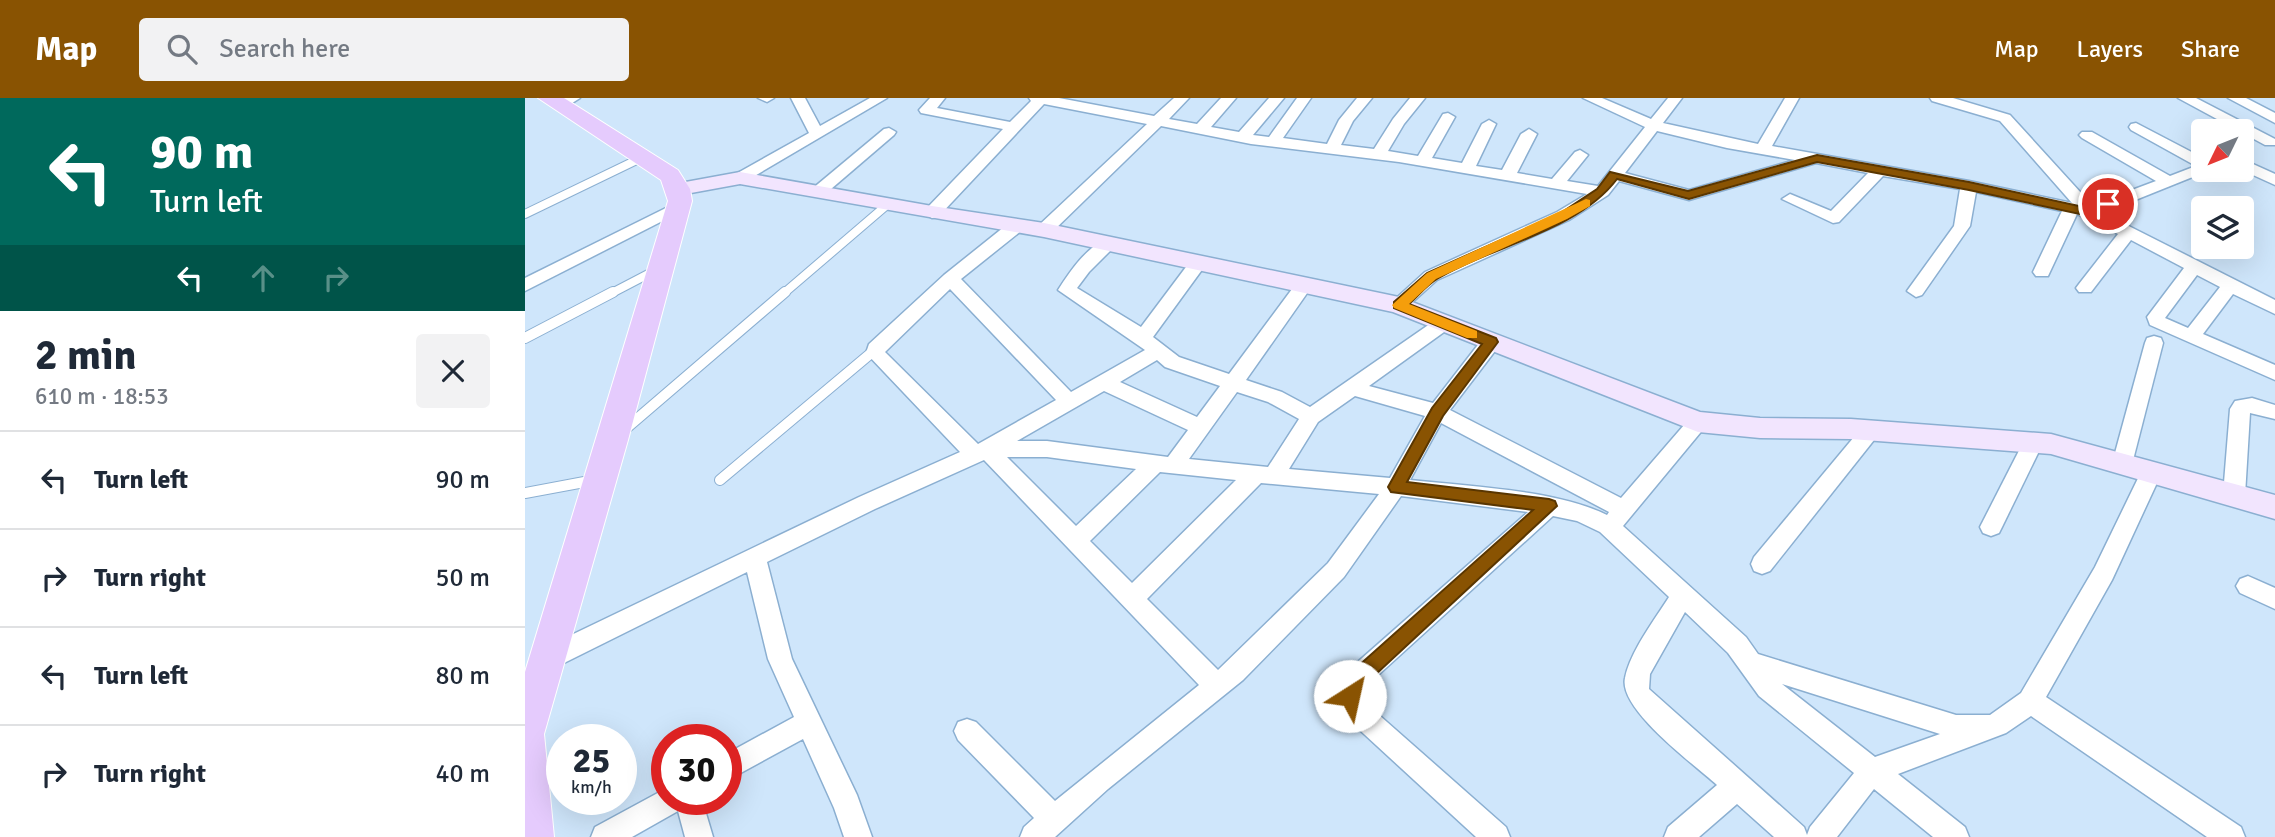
<!DOCTYPE html>
<meta charset="utf-8">
<style>
:root{--surface:#fff;--page:#f2f2f3;--text:#1f2937;--muted:#747a83;--line:#e0e1e3;--accent:#895302}
body{margin:0;font-family:Signika,sans-serif;background:var(--page);color:var(--text);height:100vh;display:flex;flex-direction:column;font-size:26px;white-space:nowrap}
*{box-sizing:border-box;margin:0}
p{font-size:23px;color:var(--muted)}
.icon{flex:none;width:38px;height:38px;fill:none;stroke:currentColor;stroke-width:2;stroke-linecap:round;stroke-linejoin:round}
.map{position:relative;flex:1;overflow:hidden}
.drawer{display:flex;flex-direction:column;background:var(--surface);width:525px}
.drawer>*{flex:none}
.hud{background:#00695c;color:#fff;overflow:hidden}
.needle{width:46px;rotate:227deg}
.controls{position:absolute;left:1666px;top:21px;display:grid;gap:14px}
.controls a{display:grid;place-items:center;width:63px;height:63px;border-radius:7px;background:var(--surface);box-shadow:0 7px 28px #0002;font-size:35px}
.speed{position:absolute;left:21px;top:626px;display:flex;gap:14px;font-size:35px;font-weight:700;text-align:center}
.speed>*{display:grid;place-content:center;width:91px;height:91px;border-radius:50%;background:var(--surface);box-shadow:0 7px 28px #0002;line-height:1}
.speed small{font-size:18px;font-weight:400}
.speed .limit{border:10px solid #d22;background:#fff;color:#111}
.pin{position:absolute;display:grid;place-items:center;width:60px;height:60px;color:#fff;margin:-30px;border:4px solid #fff;border-radius:50%;box-shadow:0 2px 7px #0007}
.me{position:absolute;width:77px;margin:-38px;rotate:35deg;stroke-linejoin:round;filter:drop-shadow(0 0 5px #0008)}
.turn{display:flex;align-items:center;gap:24px;height:147px;padding:0 35px;font-size:32px}
.turn .icon{width:91px;height:91px;stroke-width:2.5}
.turn b{display:block;font-size:49px;line-height:60px}
.lanes{display:flex;align-items:center;height:66px;padding:0 35px;background:#0003;justify-content:center;gap:35px;direction:ltr}
.lanes .off{opacity:.35}
.round{display:grid;place-items:center;flex:none;width:74px;height:74px;border-radius:7px;background:var(--page)}
.headline{display:flex;align-items:center;justify-content:space-between;height:119px;padding:0 35px}
h1{font-size:42px;font-weight:800;line-height:52px}
ul{padding:0;list-style:none}
li{display:flex;align-items:center;gap:21px;height:98px;padding:0 35px;border-top:2px solid var(--line)}
li div{flex:1}
li b{display:block;font-size:26px}
li em{font-style:normal}
header{display:flex;align-items:center;gap:42px;box-sizing:border-box;height:98px;padding:0 35px;background:var(--accent);color:#fff}
header strong{font-size:33px}
nav{display:flex;gap:38px;margin-inline-start:auto;font-size:24px}
.search{width:490px;height:63px;background:var(--page);display:flex;align-items:center;gap:18px;box-sizing:border-box;padding:0 24px;border-radius:7px;color:var(--muted);font-size:26px}
main{display:flex;flex:1;min-height:0}
.map>svg:first-child{display:block}
.lines{fill:none;stroke-linecap:round;stroke-linejoin:round}
.lane-far1-casing{stroke:#8bafd1;stroke-width:10}
.lane-casing{stroke:#8bafd1;stroke-width:12}
.street-casing{stroke:#8bafd1;stroke-width:3}
.secondary-casing{stroke:#8bafd1;stroke-width:3}
.primary-casing{stroke:#fff;stroke-width:2}
.lane-far1{stroke:#fff;stroke-width:8}
.lane{stroke:#fff;stroke-width:10}
.street{fill:#fff;fill-rule:evenodd}
.secondary{fill:#f2e5fe;fill-rule:evenodd}
.primary{fill:#e5cbfd;fill-rule:evenodd}
.route{fill:#895302;stroke:#593601;stroke-width:2}
.slow{fill:#f59e0b}
</style>
<header>
<strong>Map</strong>
<div class="search"><svg class="icon" aria-label="search" viewBox="0 0 24 24"><circle cx="10" cy="10" r="6"/><path d="M15 15l6 6"/></svg>Search here</div>
<nav><a>Map</a><a>Layers</a><a>Share</a></nav>
</header>
<main>
<section class="drawer">
<div class="hud">
<div class="turn"><svg class="icon" aria-label="left" viewBox="0 0 24 24"><path d="M17 20v-9H6M10 6l-5 5 5 5"/></svg><div><b>90 m</b>Turn left</div></div>
<div class="lanes"><svg class="icon" aria-label="left" viewBox="0 0 24 24"><path d="M17 20v-9H6M10 6l-5 5 5 5"/></svg><svg class="icon off" aria-label="ahead" viewBox="0 0 24 24"><path d="M12 20V5M6 11l6-6 6 6"/></svg><svg class="icon off" aria-label="right" viewBox="0 0 24 24"><path d="M7 20v-9h11M14 6l5 5-5 5"/></svg></div>
</div>
<div class="headline"><div><h1>2 min</h1><p>610 m · 18:53</p></div><a class="round"><svg class="icon" aria-label="close" viewBox="0 0 24 24"><path d="M6 6l12 12M18 6L6 18"/></svg></a></div>
<ul>
<li><svg class="icon" aria-label="left" viewBox="0 0 24 24"><path d="M17 20v-9H6M10 6l-5 5 5 5"/></svg><div><b>Turn left</b></div><em>90 m</em></li>
<li><svg class="icon" aria-label="right" viewBox="0 0 24 24"><path d="M7 20v-9h11M14 6l5 5-5 5"/></svg><div><b>Turn right</b></div><em>50 m</em></li>
<li><svg class="icon" aria-label="left" viewBox="0 0 24 24"><path d="M17 20v-9H6M10 6l-5 5 5 5"/></svg><div><b>Turn left</b></div><em>80 m</em></li>
<li><svg class="icon" aria-label="right" viewBox="0 0 24 24"><path d="M7 20v-9h11M14 6l5 5-5 5"/></svg><div><b>Turn right</b></div><em>40 m</em></li>
</ul>
</section>
<div class="map">
<svg width="1750" height="739" viewBox="0 0 1750 739">
<rect width="100%" height="100%" fill="#cfe6fb"/>
<g class="lines">
<g class="lane-far1-casing">
<g id="lane-far1">
<polyline points="0,116 120,58"/>
<polyline points="85,196 131,172"/>
<polyline points="258,196 363,106"/>
</g>
</g>
<g class="lane-casing">
<g id="lane">
<polyline points="0,240 88,194"/>
<polyline points="98,333 260,194"/>
<polyline points="195,382 351,251"/>
<polyline points="0,395 70,382"/>
</g>
</g>
<g class="street-casing">
<g id="street">
<polygon points="37,0 55,0 41,9 31,9 29,6"/>
<polygon points="233,0 249,0 242,4"/>
<polygon points="266,0 280,0 295,28 345,0 362,0 221,83 209,83 207,80 209,77 284,35"/>
<path d="M405,0H420L412,10L485,24L506,3L504,0H534L629,18L649,0H664L644,21L672,26L696,0H711L686,29L714,34L744,0H759L728,37L744,39L772,0H786L758,40L802,46L814,22L832,0H847L828,23L816,47L849,51L868,21L885,0H900L879,26L863,53L893,58L918,16L923,15L930,19L907,60L937,65L957,26L964,22L971,26L951,68L977,72L996,36L1004,31L1012,36L992,75L1027,81L1050,54L1055,52L1063,57L1042,83L1073,88L1120,29L1058,0H1077L1126,21L1143,0H1157L1138,25L1233,46L1260,0H1274L1247,48L1444,83L1547,105L1475,23L1407,3L1405,0H1428L1485,17L1567,107L1631,83L1557,40L1554,37L1557,34H1567L1645,78L1671,68L1606,32L1604,29L1606,26L1611,25L1678,60V72H1685L1578,115L1750,202V216L1708,196L1678,236L1750,267V282L1625,227L1622,219L1659,170L1606,142L1566,194H1554L1551,190L1554,186L1593,136L1552,116L1523,178H1511L1508,174L1537,113L1451,94L1445,128L1397,197L1391,199L1382,193L1429,128L1435,91L1358,78L1314,124L1308,125L1257,101L1265,96L1306,113L1343,75L1291,65L1164,102L1094,83L1083,97L1044,122L912,182L880,211H868L865,207L868,203L900,174L1032,114L1062,96L874,64L726,46L636,28L525,136L519,137L511,132L513,128L622,26L519,6L413,119L407,120L399,115L401,111L478,31L396,15L394,12ZM1132,33L1202,50L1270,62L1164,92L1100,75ZM1672,177L1695,189L1663,230L1640,220Z"/>
<polygon points="1653,0 1671,0 1750,41 1750,47 1740,47"/>
<polygon points="1703,0 1721,0 1750,15 1750,25"/>
<polygon points="364,30 371,34 369,37 299,97 287,97 285,94 287,91 359,31"/>
<polygon points="1717,61 1750,76 1750,87 1717,72"/>
<polygon points="155,103 161,105 163,108 161,111 0,193 0,180"/>
<path d="M490,124L498,129L496,133L436,181L546,294L620,252L533,192C544,175 563,146 584,141L592,146L564,174L552,190L616,229L667,161H679L682,165L679,169L628,239L654,259L704,276L773,183H785L788,187L785,191L721,282L757,294L785,309L912,221H926L928,225L926,229L844,288L908,305L959,239H973L975,244L973,249L925,312L1096,400L1166,319L1173,316L1180,319L1183,324L1180,329L1098,428L1221,539L1233,556L1431,617H1465L1496,595L1570,469L1619,368L1626,366L1633,368L1637,374L1587,482L1521,599L1716,729L1720,739H1682L1506,618L1481,635L1373,676L1440,729L1444,739H1408L1349,691L1312,739H1249L1212,706L1174,739H1139L1143,729L1192,687C1170,667 1093,611 1100,580C1105,554 1130,521 1144,499L1075,434L1052,423L1028,418L839,590L838,596L845,609L981,729L985,739H951L827,625L812,598L819,576L1003,414L876,398L819,479L718,582L583,691L530,739H495L499,729L509,720L433,642L429,633L433,624L442,621L451,624L530,703L674,587L459,362L350,411L242,464L267,561L332,697L347,739H319L309,710L278,641L201,683V656L269,619L243,561L222,474L31,569L22,572L13,569L10,561L13,553L334,399L435,354L341,255L344,246L419,177L484,125ZM425,191L531,302L453,346L360,254ZM632,262L640,269L695,288L672,319L595,284ZM579,293L663,332L643,359L522,343H492ZM712,294L743,304L774,321L743,369L664,361ZM830,298L900,318L865,380L764,371L793,324ZM916,325L1084,414L1082,417C1031,392 942,388 885,382ZM482,359H522L611,371L551,428ZM635,374L711,382L607,485L565,443ZM736,385L854,396L803,465L693,572L622,501ZM1160,514L1203,555L1234,598L1329,675L1285,729L1282,737L1279,729L1124,591L1125,576ZM1257,586L1415,636L1350,659Z"/>
<polygon points="1629,238 1636,240 1638,245 1607,366 1604,372 1597,374 1590,372 1587,366 1620,245 1622,240"/>
<polygon points="1727,300 1750,307 1750,321 1725,315 1720,397 1717,403 1709,406 1701,403 1698,397 1705,311 1710,303"/>
<polygon points="1346,324 1353,327 1356,332 1353,337 1245,473 1237,476 1229,473 1226,466 1229,459 1339,327"/>
<polygon points="1508,337 1515,339 1518,345 1477,429 1474,435 1466,438 1458,435 1455,429 1501,339"/>
<polygon points="1723,478 1750,490 1750,511 1715,495 1711,488 1715,481"/>
<polygon points="142,690 142,702 177,702 188,739 160,739 153,713 107,739 66,739 70,729"/>
</g>
</g>
<g class="secondary-casing">
<polygon id="secondary" points="215,74 407,108 519,125 874,199 1175,314 1235,320 1326,321 1526,336 1750,397 1750,421 1526,356 1326,341 1235,340 1173,334 868,214 519,139 215,86 155,97 147,96 144,91 147,86 155,85"/>
</g>
<g class="primary-casing">
<polygon id="primary" points="13,0 39,0 153,72 165,91 167,103 103,342 19,636 29,739 0,739 0,574 143,103 136,82"/>
</g>
<use href="#lane-far1" class="lane-far1"/>
<use href="#lane" class="lane"/>
<use href="#street" class="street"/>
<use href="#secondary" class="secondary"/>
<use href="#primary" class="primary"/>
</g>
<path class="route" d="M1292,57L1444,84L1563,110L1583,102L1590,106L1564,118L1444,92L1292,64L1164,101L1092,81C1052,134 968,147 912,181C902,187 893,198 884,206L971,240L973,244L918,318L882,384L1024,401L1030,403L1032,408L837,589L832,604L825,607L819,604L816,598L822,578L1008,412L866,394L863,389L907,310L957,246L869,210V204L902,175L1034,116L1072,91L1085,74L1163,93Z"/>
<polygon class="slow" points="1061,101 1065,102 1065,108 1042,121 911,181 884,206 952,233 952,240 942,240 869,210 867,207 902,175"/>
</svg>
<div class="controls">
<a><svg class="needle" viewBox="-14 -14 28 28"><path d="M0-13l5 13h-10z" fill="#e53935"/><path d="M0 13l5-13h-10z" fill="#747a83"/></svg></a>
<a><svg class="icon" aria-label="layers" viewBox="0 0 24 24"><path d="M12 4l9 5-9 5-9-5zM3 14l9 5 9-5"/></svg></a>
</div>
<div class="speed"><div>25<small>km/h</small></div><div class="limit">30</div></div>
<div class="pin" style="left:1583px;top:106px;background:#d93025"><svg class="icon" aria-label="arrive" viewBox="0 0 24 24"><path d="M6 21V4h12l-3 4 3 4H6"/></svg></div>
<svg class="me" style="left:825px;top:598px" viewBox="-20 -20 40 40"><circle r="19" fill="#fff"/><path d="M0-13L10 11 0 6-10 11z" fill="#895302"/></svg>
</div>
</main>
